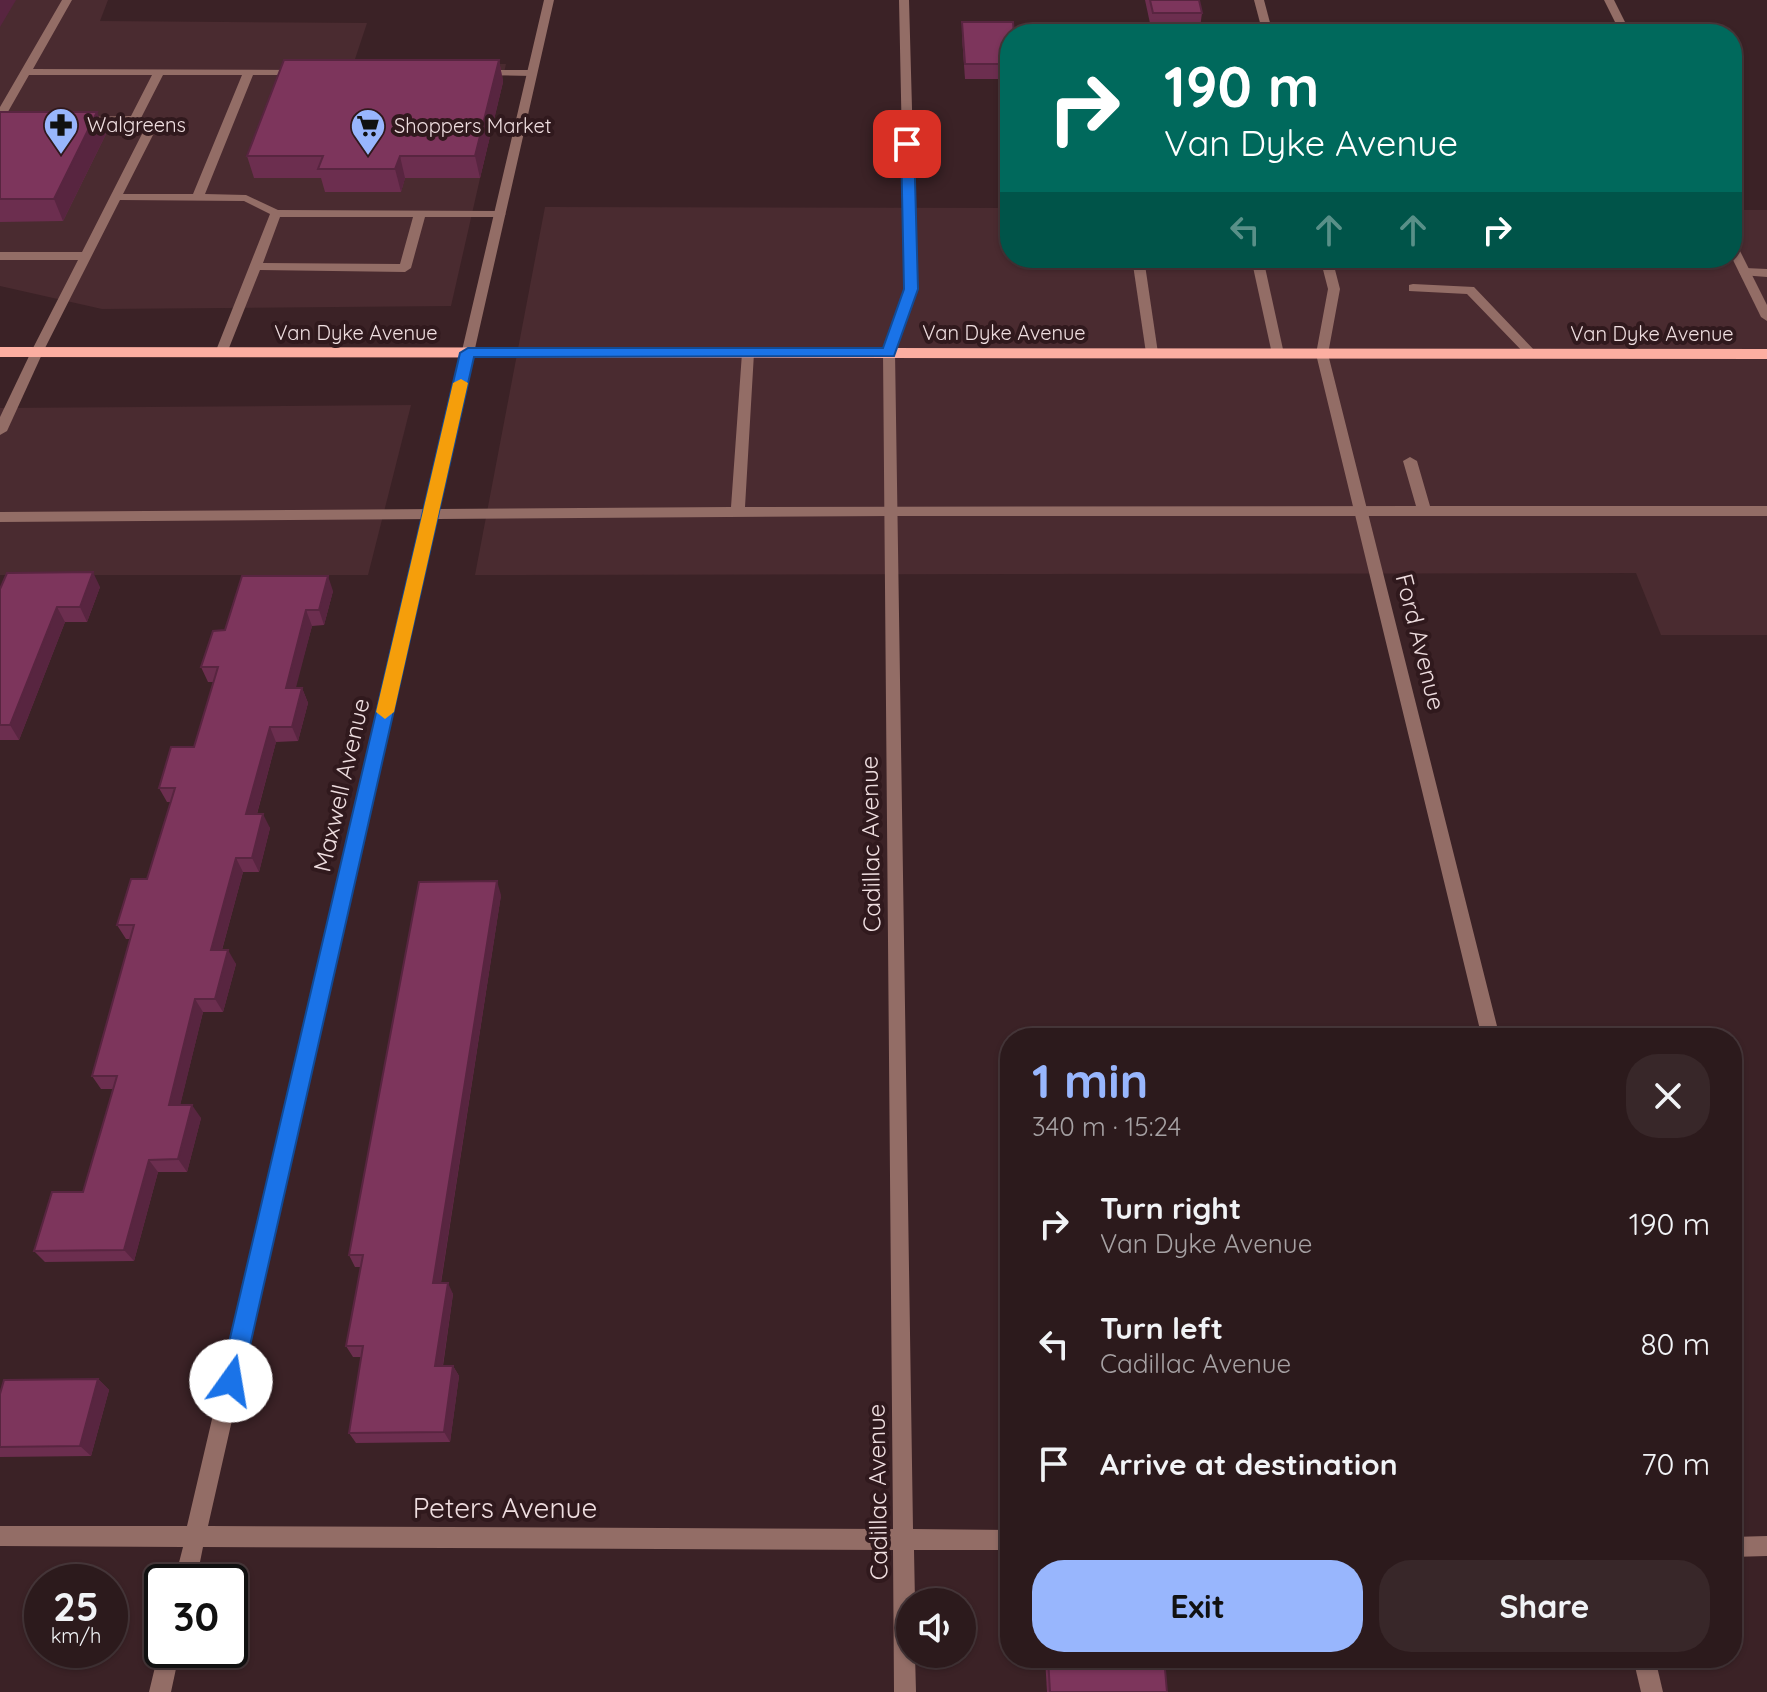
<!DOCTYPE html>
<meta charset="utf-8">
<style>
:root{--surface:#2c1a1c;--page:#382729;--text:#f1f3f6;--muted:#a6a1a3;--line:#48383b;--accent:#98b6fd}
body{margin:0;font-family:Quicksand,sans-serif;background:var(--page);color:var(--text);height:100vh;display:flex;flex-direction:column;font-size:30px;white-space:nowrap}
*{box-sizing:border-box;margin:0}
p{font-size:26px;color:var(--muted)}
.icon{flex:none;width:44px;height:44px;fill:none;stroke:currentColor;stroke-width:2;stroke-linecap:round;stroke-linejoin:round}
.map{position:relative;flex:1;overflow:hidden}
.panel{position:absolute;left:1000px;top:1028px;width:742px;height:640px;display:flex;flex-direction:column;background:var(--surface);border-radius:32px;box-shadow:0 2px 6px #0004,0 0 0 2px var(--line)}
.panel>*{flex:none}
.hud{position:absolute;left:1000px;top:24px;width:742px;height:244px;border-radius:32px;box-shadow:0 2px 6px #0004,0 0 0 2px var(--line);background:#00695c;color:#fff;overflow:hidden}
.controls{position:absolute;left:896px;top:1588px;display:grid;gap:16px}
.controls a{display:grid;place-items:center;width:80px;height:80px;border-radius:50%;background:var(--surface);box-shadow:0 2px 6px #0004,0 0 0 2px var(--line);font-size:40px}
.speed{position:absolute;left:24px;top:1564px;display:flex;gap:16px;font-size:40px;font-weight:700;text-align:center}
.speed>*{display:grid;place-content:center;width:104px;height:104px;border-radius:50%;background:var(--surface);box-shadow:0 2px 6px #0004,0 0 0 2px var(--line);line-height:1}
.speed small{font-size:20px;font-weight:400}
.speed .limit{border:4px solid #111;border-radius:12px;background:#fff;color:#111}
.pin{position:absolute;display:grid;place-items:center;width:68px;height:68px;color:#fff;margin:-34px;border-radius:16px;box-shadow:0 4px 12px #0006}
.me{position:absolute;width:88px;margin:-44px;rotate:13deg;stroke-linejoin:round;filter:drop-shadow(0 0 6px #0008)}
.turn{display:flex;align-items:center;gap:28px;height:168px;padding:0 32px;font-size:36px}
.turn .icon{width:104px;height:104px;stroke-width:2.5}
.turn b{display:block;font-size:56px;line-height:68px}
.lanes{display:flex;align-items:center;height:76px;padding:0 32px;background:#0003;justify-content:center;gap:40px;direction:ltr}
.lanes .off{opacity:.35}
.round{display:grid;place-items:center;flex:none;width:84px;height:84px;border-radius:32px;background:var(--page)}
.summary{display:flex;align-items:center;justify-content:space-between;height:136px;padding:0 32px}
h1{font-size:48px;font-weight:700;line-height:60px;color:var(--accent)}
.button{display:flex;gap:16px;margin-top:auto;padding:16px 32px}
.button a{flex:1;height:92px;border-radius:32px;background:var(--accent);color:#111;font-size:32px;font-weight:700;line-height:92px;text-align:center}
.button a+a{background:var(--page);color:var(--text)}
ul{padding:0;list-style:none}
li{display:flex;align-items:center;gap:24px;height:120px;padding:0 32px}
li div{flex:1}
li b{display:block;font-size:30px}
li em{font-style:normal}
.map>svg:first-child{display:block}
.built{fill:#4a2b30}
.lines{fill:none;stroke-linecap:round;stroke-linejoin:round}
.service{fill:#936d66;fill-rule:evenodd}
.minor{fill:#936d66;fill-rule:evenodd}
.primary{fill:#fcaea1;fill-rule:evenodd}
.wall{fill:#6c2e4f}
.shaded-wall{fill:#582540}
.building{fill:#7d355c;stroke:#582540;stroke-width:2}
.route{fill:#1a73e8;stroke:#114b97;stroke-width:2}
.slow{fill:#f59e0b}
.labels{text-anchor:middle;stroke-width:8;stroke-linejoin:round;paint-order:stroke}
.far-poi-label{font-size:20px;fill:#efdee0;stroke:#30191d;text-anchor:start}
.far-street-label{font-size:20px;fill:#efdee0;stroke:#30191d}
.street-label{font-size:24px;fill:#efdee0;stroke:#30191d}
.near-street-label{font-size:28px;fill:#efdee0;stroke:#30191d}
</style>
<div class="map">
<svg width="1767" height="1692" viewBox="0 0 1767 1692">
<rect width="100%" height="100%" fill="#3b2226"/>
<g class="built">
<polygon points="0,0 108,0 100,21 367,23 353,65 506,64 451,306 102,309 0,286"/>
<polygon points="545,207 1010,208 1010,258 1732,258 1732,210 1767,210 1767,635 1661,635 1636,573 475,575"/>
<polygon points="411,405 368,575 0,575 0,408"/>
</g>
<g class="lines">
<g class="service">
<path d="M62,0H72L33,69L302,70L303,72L298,75H253L205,194L246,195L278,210L500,211L506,214L500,217H425L411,268L405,272L260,270L227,353L221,357L215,353L270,214L244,201L120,200L43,352L37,356L33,355L31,352L78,260H0V252H82L143,132L132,122L80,123L75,120L80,117L131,116L152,75H29L5,117L0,120V107ZM163,75H242L193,194H123L155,131L141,118ZM280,217H413L400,264L263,263Z"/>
<polygon points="482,70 532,70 537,73 532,76 478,75 478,71"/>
<polygon points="1132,258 1144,258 1158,353 1152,357 1146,353"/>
<polygon points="1251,258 1263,258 1284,354 1282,357 1274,357 1272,354"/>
<polygon points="1745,268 1767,269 1767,277 1741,275 1739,272"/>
<polygon points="1413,284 1474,287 1537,353 1535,356 1527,356 1467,294 1409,291 1409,285"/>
<polygon points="748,349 754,353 745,507 1416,506 1403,461 1410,457 1417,461 1430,506 1767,506 1767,516 891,516 0,522 0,512 731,507 742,353"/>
</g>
<g class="minor">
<polygon points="544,0 554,0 208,1526 893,1529 883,352 905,289 899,0 909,0 917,289 895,352 913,1529 1010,1530 1010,1550 914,1550 915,1602 910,1602 910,1654 915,1654 916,1692 894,1692 893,1550 203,1547 196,1582 174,1582 183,1547 0,1546 0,1526 187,1526"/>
<polygon points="1254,0 1264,0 1273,34 1263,34"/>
<polygon points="1604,0 1614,0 1631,34 1621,34"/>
<polygon points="1732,243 1738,247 1767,305 1767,321 1761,317 1732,258"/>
<polygon points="1320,258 1332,258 1340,289 1328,354 1500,1038 1482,1038 1316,354 1328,289"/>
<polygon points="37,348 43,352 7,431 0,435 0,417 31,352"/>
<polygon points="1767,1536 1767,1556 1732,1557 1732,1537"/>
<polygon points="161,1642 162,1650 180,1650 171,1692 149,1692"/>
<polygon points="1633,1658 1655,1658 1663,1692 1641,1692"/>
</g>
<polygon class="primary" points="0,347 1767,349 1767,359 0,357"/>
</g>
<g class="wall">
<polygon points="1145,0 1199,0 1202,13 1200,28 1151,28"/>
<polygon points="962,22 1010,34 1010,79 965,79 962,37"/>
<polygon points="499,60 503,82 480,178 405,178 401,192 325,192 321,178 254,178 247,156"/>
<polygon points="0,112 106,134 63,221 0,222"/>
<polygon points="100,587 87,622 65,622 19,740 0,740 0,589"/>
<polygon points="333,591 324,625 312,626 295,688 302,688 308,703 298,741 276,742 257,814 270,828 259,872 243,872 222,950 236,964 223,1012 203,1012 180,1105 201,1118 187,1172 158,1172 134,1261 45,1262 34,1251 83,1192 113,1089 101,1089 92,1076 130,939 126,939 117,925 147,879 171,802 167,802 159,788 194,747 214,682 208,682 201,667 225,630"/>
<polygon points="501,895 441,1283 453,1294 443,1366 453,1366 459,1376 450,1442 356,1443 349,1433 361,1357 353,1357 346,1346 361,1267 355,1267 349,1255"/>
<polygon points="98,1379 109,1390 91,1456 0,1457 0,1394"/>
<polygon points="1045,1658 1164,1658 1167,1692 1047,1692"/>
</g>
<g class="shaded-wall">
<polygon points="0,0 16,0 0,27"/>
<polygon points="499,60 503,82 480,178 475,156"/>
<polygon points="97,112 106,134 63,221 54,199"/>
<polygon points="400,156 405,178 401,192 395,169"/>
<polygon points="93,572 100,587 87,622 80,607"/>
<polygon points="328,576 333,591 324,625 319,610"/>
<polygon points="57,607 65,622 19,740 10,725"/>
<polygon points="306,610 312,626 292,703 286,688"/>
<polygon points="302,688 308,703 298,741 292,727"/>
<polygon points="270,727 276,742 253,828 246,814"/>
<polygon points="263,814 270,828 259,872 252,858"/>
<polygon points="236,858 243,872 218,964 211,950"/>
<polygon points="497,881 501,895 439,1294 433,1283"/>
<polygon points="228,950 236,964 223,1012 215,999"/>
<polygon points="195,999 203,1012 177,1118 169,1105"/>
<polygon points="192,1105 201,1118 187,1172 178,1159"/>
<polygon points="149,1160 158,1172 134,1261 124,1250"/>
<polygon points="448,1283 453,1294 441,1377 435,1366"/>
<polygon points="453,1366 459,1376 450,1442 444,1432"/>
<polygon points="98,1379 109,1390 91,1456 80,1446"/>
</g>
<g class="building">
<polygon points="1150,0 1199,0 1202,13 1153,13"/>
<polygon points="962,22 1013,22 1014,34 1010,34 1010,64 965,64"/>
<polygon points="284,60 499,60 475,156 400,156 395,169 318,169 323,156 247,156"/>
<polygon points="0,112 97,112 54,199 0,199"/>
<polygon points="93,572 80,607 57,607 10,725 0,725 0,589 7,573"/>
<polygon points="242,576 328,576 319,610 306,610 286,688 302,688 292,727 270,727 246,814 263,814 252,858 236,858 211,950 228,950 215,999 195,999 169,1105 192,1105 178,1159 149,1160 124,1250 34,1251 52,1192 83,1192 117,1076 92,1076 134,925 117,925 131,879 147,879 175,788 159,788 171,747 194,747 218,667 201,667 213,631 225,630"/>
<polygon points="497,881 433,1283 448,1283 435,1366 453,1366 444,1432 349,1433 363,1346 346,1346 363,1255 349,1255 419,882"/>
<polygon points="98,1379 80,1446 0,1447 0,1394 4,1380"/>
<polygon points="1048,1658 1164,1658 1167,1692 1050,1692"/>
</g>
<polygon class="route" points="907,141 914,144 918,289 894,356 474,357 242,1381 239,1388 231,1392 223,1388 220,1381 460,353 468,348 883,348 904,289 901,144"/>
<polygon class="slow" points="461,379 468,383 394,712 385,719 376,712 453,383"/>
<defs>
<g id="pharmacy-pin" transform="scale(1.8)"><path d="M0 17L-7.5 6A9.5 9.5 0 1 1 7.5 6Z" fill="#98b6fd" stroke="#30191d"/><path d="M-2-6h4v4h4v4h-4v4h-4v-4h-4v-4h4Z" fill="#111"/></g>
<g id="supermarket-pin" transform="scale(1.8)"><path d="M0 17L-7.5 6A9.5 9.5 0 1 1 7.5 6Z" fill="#98b6fd" stroke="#30191d"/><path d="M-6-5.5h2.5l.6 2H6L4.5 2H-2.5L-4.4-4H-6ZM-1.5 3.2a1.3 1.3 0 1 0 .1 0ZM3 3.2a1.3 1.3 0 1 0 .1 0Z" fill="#111"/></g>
</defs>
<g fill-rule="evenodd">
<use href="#pharmacy-pin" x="61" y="125"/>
<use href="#supermarket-pin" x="368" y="126"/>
</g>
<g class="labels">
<g class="far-poi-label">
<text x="87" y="132">Walgreens</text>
<text x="394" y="133">Shoppers Market</text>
</g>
<g class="far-street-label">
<text x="356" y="340">Van Dyke Avenue</text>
<text x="1004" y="340">Van Dyke Avenue</text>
<text x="1652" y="341">Van Dyke Avenue</text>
</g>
<g class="street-label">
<text transform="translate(1420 642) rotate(76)" y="8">Ford Avenue</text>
<text transform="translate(342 785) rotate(-77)" y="8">Maxwell Avenue</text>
<text transform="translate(871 844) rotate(-91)" y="8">Cadillac Avenue</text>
<text transform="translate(878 1492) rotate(-91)" y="8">Cadillac Avenue</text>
</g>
<g class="near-street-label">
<text x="505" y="1518">Peters Avenue</text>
</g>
</g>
</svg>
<div class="controls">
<a><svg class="icon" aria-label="sound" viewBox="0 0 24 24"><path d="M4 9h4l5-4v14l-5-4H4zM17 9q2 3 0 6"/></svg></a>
</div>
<div class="speed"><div>25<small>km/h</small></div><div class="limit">30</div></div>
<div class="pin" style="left:907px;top:144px;background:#d93025"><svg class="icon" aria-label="arrive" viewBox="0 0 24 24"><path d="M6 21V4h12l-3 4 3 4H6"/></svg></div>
<svg class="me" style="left:231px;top:1381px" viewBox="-20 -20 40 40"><circle r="19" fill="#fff"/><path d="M0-13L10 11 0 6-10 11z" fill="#1a73e8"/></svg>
<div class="hud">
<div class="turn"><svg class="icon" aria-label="right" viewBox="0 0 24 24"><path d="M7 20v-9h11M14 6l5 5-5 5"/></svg><div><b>190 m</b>Van Dyke Avenue</div></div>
<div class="lanes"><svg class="icon off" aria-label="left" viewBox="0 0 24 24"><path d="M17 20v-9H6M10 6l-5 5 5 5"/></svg><svg class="icon off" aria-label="ahead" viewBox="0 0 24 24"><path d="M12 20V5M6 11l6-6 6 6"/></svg><svg class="icon off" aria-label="ahead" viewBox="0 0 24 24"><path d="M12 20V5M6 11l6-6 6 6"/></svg><svg class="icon" aria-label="right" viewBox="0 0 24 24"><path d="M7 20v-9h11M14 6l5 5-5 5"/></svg></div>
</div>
<section class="panel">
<div class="summary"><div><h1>1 min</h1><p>340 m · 15:24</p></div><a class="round"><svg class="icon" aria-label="close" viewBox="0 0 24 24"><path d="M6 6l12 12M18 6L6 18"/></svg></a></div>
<ul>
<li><svg class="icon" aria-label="right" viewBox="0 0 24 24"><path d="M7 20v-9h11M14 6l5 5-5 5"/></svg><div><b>Turn right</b><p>Van Dyke Avenue</p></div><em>190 m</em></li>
<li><svg class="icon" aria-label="left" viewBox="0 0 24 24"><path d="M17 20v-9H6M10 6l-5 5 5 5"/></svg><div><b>Turn left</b><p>Cadillac Avenue</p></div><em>80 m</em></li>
<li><svg class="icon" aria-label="arrive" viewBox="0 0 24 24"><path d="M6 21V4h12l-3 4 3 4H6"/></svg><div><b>Arrive at destination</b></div><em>70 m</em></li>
</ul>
<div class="button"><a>Exit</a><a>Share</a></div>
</section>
</div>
